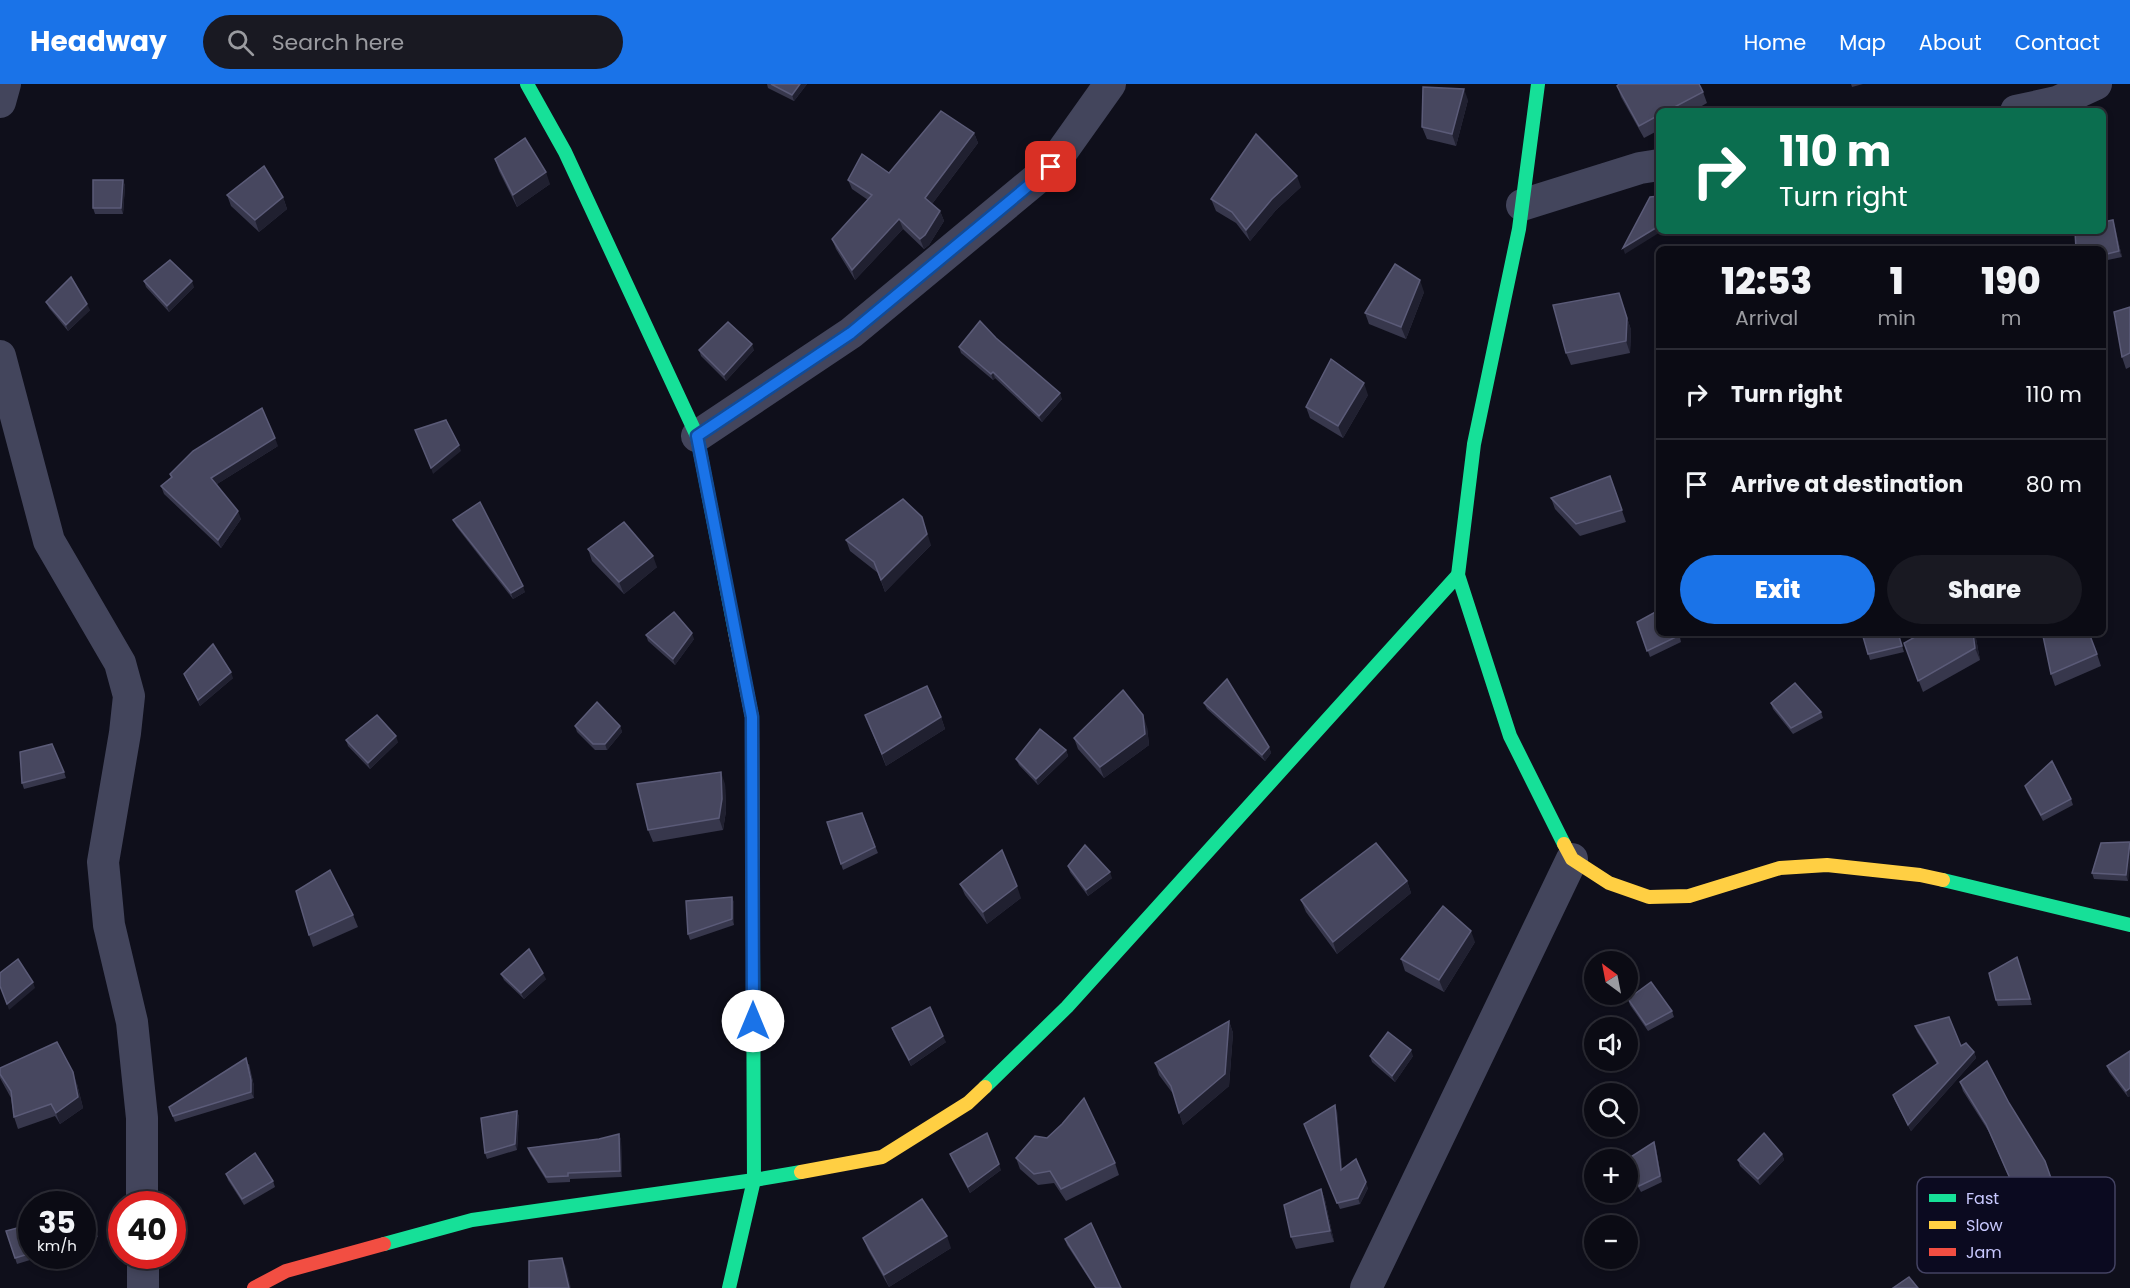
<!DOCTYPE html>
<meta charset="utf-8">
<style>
:root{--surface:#0b0b14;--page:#191922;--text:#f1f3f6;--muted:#9a9ba0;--line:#2b2b34;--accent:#1a73e8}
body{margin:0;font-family:Poppins,sans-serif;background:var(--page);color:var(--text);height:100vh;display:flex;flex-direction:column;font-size:22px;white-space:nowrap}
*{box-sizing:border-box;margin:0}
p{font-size:20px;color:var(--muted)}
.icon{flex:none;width:33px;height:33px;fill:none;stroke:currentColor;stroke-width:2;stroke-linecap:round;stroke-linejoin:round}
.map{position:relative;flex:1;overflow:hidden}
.panel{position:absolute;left:1656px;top:162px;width:450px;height:390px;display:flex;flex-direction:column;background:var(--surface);border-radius:9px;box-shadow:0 3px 9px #0003,0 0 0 2px var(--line)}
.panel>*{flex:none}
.guide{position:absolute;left:1656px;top:24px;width:450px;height:126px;border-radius:9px;box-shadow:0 3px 9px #0003,0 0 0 2px var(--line);background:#0b6e4f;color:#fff;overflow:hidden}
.needle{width:39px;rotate:328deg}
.fabs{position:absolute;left:1584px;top:867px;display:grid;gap:12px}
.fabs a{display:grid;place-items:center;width:54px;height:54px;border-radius:50%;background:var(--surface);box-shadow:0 3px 9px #0003,0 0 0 2px var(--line);font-size:30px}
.speed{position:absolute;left:18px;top:1107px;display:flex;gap:12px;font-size:30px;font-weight:700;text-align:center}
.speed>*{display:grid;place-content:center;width:78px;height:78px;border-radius:50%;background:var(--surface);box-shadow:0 3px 9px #0003,0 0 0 2px var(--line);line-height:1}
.speed small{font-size:15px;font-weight:400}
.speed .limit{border:9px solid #d22;background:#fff;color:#111}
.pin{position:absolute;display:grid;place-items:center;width:51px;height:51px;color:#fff;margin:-26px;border-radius:12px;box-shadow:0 3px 9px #0006}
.me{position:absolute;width:66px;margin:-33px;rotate:0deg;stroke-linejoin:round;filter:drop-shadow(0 0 4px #0008)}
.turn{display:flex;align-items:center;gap:21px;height:126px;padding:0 24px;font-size:27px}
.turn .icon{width:78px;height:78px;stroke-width:2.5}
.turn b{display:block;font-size:42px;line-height:51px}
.eta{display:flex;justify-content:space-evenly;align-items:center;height:102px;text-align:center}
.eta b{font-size:36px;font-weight:800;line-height:42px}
.primary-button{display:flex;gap:12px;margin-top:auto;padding:12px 24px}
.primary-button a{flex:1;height:69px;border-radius:36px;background:var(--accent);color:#fff;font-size:24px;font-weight:800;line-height:69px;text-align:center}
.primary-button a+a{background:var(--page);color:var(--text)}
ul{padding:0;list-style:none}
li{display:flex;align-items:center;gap:18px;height:90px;padding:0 24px;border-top:2px solid var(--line)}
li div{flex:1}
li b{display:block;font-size:22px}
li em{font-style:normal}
header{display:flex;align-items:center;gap:36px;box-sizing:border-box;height:84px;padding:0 30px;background:var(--accent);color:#fff}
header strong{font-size:28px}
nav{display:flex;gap:33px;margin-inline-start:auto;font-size:21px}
.search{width:420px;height:54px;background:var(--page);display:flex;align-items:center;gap:15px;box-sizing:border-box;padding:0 21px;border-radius:33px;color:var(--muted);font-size:22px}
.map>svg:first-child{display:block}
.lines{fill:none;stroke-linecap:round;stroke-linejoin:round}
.street{stroke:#43455c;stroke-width:32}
.fast{stroke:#16e098;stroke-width:14}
.slow{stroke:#ffcf43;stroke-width:14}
.jam{stroke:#f24e42;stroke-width:14}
.wall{fill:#37374c}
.shaded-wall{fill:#202030}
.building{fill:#47475f;stroke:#5b5b78;stroke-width:1.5}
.route-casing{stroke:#114b97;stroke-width:15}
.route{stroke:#1a73e8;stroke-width:10}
.key{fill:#0b0a20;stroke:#444363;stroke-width:1.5}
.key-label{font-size:16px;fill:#c9c9ff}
</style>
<header>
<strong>Headway</strong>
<div class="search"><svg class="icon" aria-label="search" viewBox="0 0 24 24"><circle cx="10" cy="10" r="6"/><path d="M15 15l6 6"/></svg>Search here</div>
<nav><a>Home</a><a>Map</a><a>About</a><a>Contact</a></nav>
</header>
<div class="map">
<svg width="2130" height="1204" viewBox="0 0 2130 1204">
<rect width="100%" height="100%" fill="#0f0f1b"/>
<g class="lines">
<g class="street">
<polyline points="0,18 5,0"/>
<polyline points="2016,27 2057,18 2096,0"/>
<polyline points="1522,121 1640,84 1659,81"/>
<polyline points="0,272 49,457 120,579 129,612 125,649 103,778 109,841 132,938 142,1034 142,1120"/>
<polyline points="697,352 851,249 1051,83 1110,0"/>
<polyline points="143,1172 143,1204"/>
<polyline points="1366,1204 1572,775"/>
</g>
<g class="fast">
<polyline points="527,0 565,68 697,352 735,548"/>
<polyline points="1538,0 1519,145 1474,360 1458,491 1510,652 1564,760"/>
<polyline points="1943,796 2130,841"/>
<polyline points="985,1003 1067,923 1458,491"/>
<polyline points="384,1160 472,1136 754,1096 801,1088"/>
<polyline points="729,1204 754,1096 753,865"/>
</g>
<g class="slow">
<polyline points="735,548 752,633 753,865"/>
<polyline points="1564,760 1572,775 1609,799 1649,813 1689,812 1780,784 1827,781 1920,791 1943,796"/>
<polyline points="801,1088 882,1073 968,1019 985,1003"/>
</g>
<polyline class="jam" points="254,1204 286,1187 384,1160"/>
</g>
<g class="wall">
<polygon points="767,0 807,0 794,17 768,4"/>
<polygon points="1851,0 1863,0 1852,3"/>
<polygon points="1617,2 1703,8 1707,19 1693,27 1659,27 1659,46 1644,54 1621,13"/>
<polygon points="1468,16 1456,62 1427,55 1422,43"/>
<polygon points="974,49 978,59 932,120 940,127 944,137 929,161 924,165 903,145 855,196 836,165 832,155 868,116 852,105 848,96 889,89"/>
<polygon points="495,75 550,100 517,123 499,87"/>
<polygon points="123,96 125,102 123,130 95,130 93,124"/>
<polygon points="1301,103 1276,126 1250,157 1236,139 1216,127 1211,115"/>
<polygon points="227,111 283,113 287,125 259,148 231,122"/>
<polygon points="2113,136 2122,173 2103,177 2103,165"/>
<polygon points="144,197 194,203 169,228 146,203"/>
<polygon points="1424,208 1406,255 1369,240 1365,229"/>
<polygon points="46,218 90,226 68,247 49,224"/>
<polygon points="1623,221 1631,246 1630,269 1571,281 1566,269"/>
<polygon points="2130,223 2130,283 2126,285 2122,273"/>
<polygon points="996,254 1062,315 1042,338 995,294 993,296 961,269 959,263"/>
<polygon points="699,266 754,266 726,297 701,272"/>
<polygon points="1368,311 1343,354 1310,334 1306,323"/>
<polygon points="278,362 217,400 241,435 221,464 164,410 161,402 171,394 170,390"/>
<polygon points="1610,392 1626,438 1580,452 1555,425 1551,414"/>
<polygon points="453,436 525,508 513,515 456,442"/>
<polygon points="846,456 931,461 885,508 878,489 850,467"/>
<polygon points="588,465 657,483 624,510 592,477"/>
<polygon points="1637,538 1659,549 1679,549 1681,558 1650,573"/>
<polygon points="1862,549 1898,549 1904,568 1870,576"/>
<polygon points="1922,549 1975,549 1980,576 1923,608 1904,559"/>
<polygon points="646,551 694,555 675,581 648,557"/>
<polygon points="2097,570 2101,582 2055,602 2051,590"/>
<polygon points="184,590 233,594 200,622"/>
<polygon points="1204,619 1269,663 1271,669 1265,677 1207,625"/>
<polygon points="1771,619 1821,628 1823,634 1793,650 1773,625"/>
<polygon points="865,631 941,633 945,645 886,682"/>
<polygon points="575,642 620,642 622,648 607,666 595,666 577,648"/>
<polygon points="1147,643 1149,661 1104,694 1078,665 1074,654"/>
<polygon points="346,656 398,658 370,685 348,662"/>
<polygon points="1066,666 1068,672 1038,701 1019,681 1016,675"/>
<polygon points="64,688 66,694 24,705 22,699"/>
<polygon points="725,700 726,727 723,746 653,758 648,746"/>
<polygon points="2025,702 2071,715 2073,721 2043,737 2027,708"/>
<polygon points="862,729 878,769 843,786 827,738"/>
<polygon points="2130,758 2128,797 2094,795 2092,789"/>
<polygon points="1068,782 1112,794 1088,812 1070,788"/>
<polygon points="1407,797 1411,809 1337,870 1306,828 1301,816"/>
<polygon points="960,800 1021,814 987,840 965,811"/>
<polygon points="732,813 734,819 734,841 690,856 688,850"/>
<polygon points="353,831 358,843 313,863 309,851"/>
<polygon points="1475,858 1444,908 1405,887 1401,875"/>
<polygon points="2017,873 2032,921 1998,922 1996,916"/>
<polygon points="501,890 546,895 524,915 504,896"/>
<polygon points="1628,915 1672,927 1674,933 1648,947 1630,921"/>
<polygon points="1229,937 1233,949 1229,1002 1183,1041 1174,1011 1159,991 1155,979"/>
<polygon points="1915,942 1974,968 1976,974 1911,1047 1895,1017 1893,1011 1937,980 1917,948"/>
<polygon points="892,944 946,958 911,982 894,950"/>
<polygon points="2130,967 2130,1012 2128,1013 2109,988 2107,982"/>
<polygon points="1370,972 1413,972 1395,998 1372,978"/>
<polygon points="249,980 254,1002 254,1014 175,1038 169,1023"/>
<polygon points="0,984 77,1000 83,1024 60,1040 55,1032 18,1045 14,1033 11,1014 0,994"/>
<polygon points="1960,998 2068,1143 2045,1165 2015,1107 1989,1048 1963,1007"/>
<polygon points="517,1027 519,1033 517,1066 487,1075 485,1069"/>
<polygon points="1337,1027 1342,1085 1368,1104 1360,1120 1340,1125 1304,1040"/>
<polygon points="1062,1040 1115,1079 1119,1091 1066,1117 1054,1099 1038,1101 1020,1085 1016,1074 1047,1054"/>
<polygon points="619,1050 621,1056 622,1093 570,1095 570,1098 548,1099 530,1070 528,1064 599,1055"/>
<polygon points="1654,1058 1656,1064 1662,1098 1641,1108 1628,1086 1628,1076"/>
<polygon points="950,1070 1001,1086 970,1109 952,1076"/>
<polygon points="1782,1070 1784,1076 1760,1101 1740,1082 1738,1076"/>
<polygon points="226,1090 273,1097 275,1103 244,1121 228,1096"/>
<polygon points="1321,1105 1325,1116 1334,1158 1296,1165 1291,1153"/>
<polygon points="82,1127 91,1132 98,1153 82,1158"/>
<polygon points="32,1140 32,1172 43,1172 17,1180 6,1147"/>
<polygon points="863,1154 951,1164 889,1203 868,1166"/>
<polygon points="1065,1155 1121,1204 1095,1204 1067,1161"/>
</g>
<g class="shaded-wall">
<polygon points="800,0 807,0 794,17 792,11"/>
<polygon points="1464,5 1468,16 1456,62 1452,50"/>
<polygon points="974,49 978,59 929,124 925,114"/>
<polygon points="546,88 550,100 517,123 513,111"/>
<polygon points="1297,92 1301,103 1276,126 1250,157 1246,146 1272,115"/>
<polygon points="123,96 125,102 123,130 121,124"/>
<polygon points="283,113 287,125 259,148 255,136"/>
<polygon points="940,127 944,137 929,161 924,165 920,155"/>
<polygon points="899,135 903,145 855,196 852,186"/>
<polygon points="2113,136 2115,142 2122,173 2119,167"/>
<polygon points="1659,142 1659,147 1662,147 1625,170 1623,164"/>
<polygon points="1420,196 1424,208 1406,255 1401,243"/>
<polygon points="192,197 194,203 169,228 167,222"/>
<polygon points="1619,209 1631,246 1630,269 1626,257"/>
<polygon points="87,220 90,226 68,247 66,241"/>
<polygon points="752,260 754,266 726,297 724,291"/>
<polygon points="993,288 995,294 993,296 991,290"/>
<polygon points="1364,299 1368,311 1343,354 1338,342"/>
<polygon points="1060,309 1062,315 1042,338 1039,332"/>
<polygon points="275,354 278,362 214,402 211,394"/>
<polygon points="459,361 461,367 433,390 431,384"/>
<polygon points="238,427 241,435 221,464 218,456"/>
<polygon points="922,433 931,461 885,508 881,496"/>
<polygon points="653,472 657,483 624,510 619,498"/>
<polygon points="523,502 525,508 513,515 511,509"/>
<polygon points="692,549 694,555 675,581 673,575"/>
<polygon points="1973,549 1975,549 1980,576 1975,564"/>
<polygon points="231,588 233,594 200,622 198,616"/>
<polygon points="1143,631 1147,643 1149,661 1104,694 1100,683"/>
<polygon points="941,633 945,645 886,682 882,670"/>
<polygon points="620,642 622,648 607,666 605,660"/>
<polygon points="396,652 398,658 370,685 368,679"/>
<polygon points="1269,663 1271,669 1265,677 1262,671"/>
<polygon points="1066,666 1068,672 1038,701 1036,695"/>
<polygon points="721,688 725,700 726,727 723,746 719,734"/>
<polygon points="2130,761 2130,784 2128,797 2126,791"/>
<polygon points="1110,788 1112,794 1088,812 1086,806"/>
<polygon points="1407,797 1411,809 1337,870 1333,858"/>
<polygon points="1017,802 1021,814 987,840 983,828"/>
<polygon points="732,813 734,819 734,841 732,835"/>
<polygon points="1471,847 1475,858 1444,908 1439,896"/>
<polygon points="543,889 546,895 524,915 521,909"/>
<polygon points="33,898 35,904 9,926 7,920"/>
<polygon points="1229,937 1233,949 1229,1002 1183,1041 1179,1029"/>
<polygon points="943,952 946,958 911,982 909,976"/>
<polygon points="1411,966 1413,972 1395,998 1392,992"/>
<polygon points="1974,968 1976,974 1911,1047 1908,1041"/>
<polygon points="246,974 254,1002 254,1014 251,1008"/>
<polygon points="73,988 77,1000 83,1024 60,1040 56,1029"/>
<polygon points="2130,1004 2130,1012 2128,1013 2126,1007"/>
<polygon points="1335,1021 1337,1027 1343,1092 1341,1086"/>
<polygon points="517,1027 519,1033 517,1066 515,1060"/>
<polygon points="619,1050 621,1056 622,1093 620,1087"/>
<polygon points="1654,1058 1656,1064 1662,1098 1660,1092"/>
<polygon points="1782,1070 1784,1076 1760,1101 1758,1095"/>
<polygon points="2045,1077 2068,1143 2045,1165 2042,1157"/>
<polygon points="999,1080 1001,1086 970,1109 968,1103"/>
<polygon points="1366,1098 1368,1104 1360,1120 1358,1114"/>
<polygon points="1321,1105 1325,1116 1334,1158 1330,1147"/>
<polygon points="947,1152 951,1164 889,1203 884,1191"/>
<polygon points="562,1174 566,1183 571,1204 569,1204"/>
</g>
<g class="building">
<polygon points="771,0 800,0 792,11"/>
<polygon points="1619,0 1699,0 1703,8 1667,27 1659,27 1659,31 1639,42 1617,2"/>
<polygon points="1423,3 1464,5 1452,50 1422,43"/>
<polygon points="941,27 974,49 925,114 940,127 925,151 920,155 899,135 852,186 832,155 872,111 848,96 862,70 889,89"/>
<polygon points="1256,50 1297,92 1272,115 1246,146 1232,128 1211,115"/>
<polygon points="525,54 546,88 513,111 495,75"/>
<polygon points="264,82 283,113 255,136 227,111"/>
<polygon points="93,96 123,96 121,124 93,124"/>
<polygon points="1659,112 1659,142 1623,164 1650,113"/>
<polygon points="2113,136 2119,167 2103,171 2103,165 2076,165 2075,147 2103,147 2103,138"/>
<polygon points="170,176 192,197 167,222 144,197"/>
<polygon points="1395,180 1420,196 1401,243 1365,229"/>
<polygon points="71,193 87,220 66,241 46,218"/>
<polygon points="1619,209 1627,234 1626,257 1566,269 1553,221"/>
<polygon points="2130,223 2130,269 2122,273 2114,228"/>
<polygon points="980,237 996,254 1060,309 1039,332 993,288 991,290 959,263"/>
<polygon points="728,238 752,260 724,291 699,266"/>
<polygon points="1331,275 1364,299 1338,342 1306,323"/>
<polygon points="262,324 275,354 211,394 238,427 218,456 161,402 172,393 170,390 193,367"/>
<polygon points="446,336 459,361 431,384 415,346"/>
<polygon points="1610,392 1622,426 1576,440 1551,414"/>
<polygon points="903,415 922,433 927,450 881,496 874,478 846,456"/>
<polygon points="480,418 523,502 511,509 453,436"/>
<polygon points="624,438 653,472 619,498 588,465"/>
<polygon points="1659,526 1659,549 1678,549 1678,552 1647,567 1637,538"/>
<polygon points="674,528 692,549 673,575 646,551"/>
<polygon points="1862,549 1898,549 1902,562 1868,570"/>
<polygon points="1922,549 1973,549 1975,564 1918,597 1904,559"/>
<polygon points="2049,549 2089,549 2097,570 2051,590 2043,552"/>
<polygon points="213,560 231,588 198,616 184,590"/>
<polygon points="1227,595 1269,663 1262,671 1204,619"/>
<polygon points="1795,599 1821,628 1791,644 1771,619"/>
<polygon points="927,602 941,633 882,670 865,631"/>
<polygon points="1123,606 1143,631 1145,650 1100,683 1074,654"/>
<polygon points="597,618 620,642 605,660 593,660 575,642"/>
<polygon points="377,631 396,652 368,679 346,656"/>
<polygon points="1040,645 1066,666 1036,695 1016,675"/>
<polygon points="52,660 64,688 22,699 20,668"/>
<polygon points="2052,677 2071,715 2041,731 2025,702"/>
<polygon points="721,688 722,715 719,734 648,746 637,700"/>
<polygon points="862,729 875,763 841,780 827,738"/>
<polygon points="2130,758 2126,791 2092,789 2101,759"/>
<polygon points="1376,759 1407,797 1333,858 1301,816"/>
<polygon points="1085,761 1110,788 1086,806 1068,782"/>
<polygon points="1002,766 1017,802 983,828 960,800"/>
<polygon points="330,786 353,831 309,851 296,807"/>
<polygon points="732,813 732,835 688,850 686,817"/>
<polygon points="1443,822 1471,847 1439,896 1401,875"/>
<polygon points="529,865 543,889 521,909 501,890"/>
<polygon points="2017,873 2030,915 1996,916 1989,889"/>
<polygon points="18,875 33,898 7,920 0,902 0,889"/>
<polygon points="1651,898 1672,927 1646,941 1628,915"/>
<polygon points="930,923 943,952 909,976 892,944"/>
<polygon points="1949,933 1961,962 1966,959 1974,968 1908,1041 1893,1011 1938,979 1915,942"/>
<polygon points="1229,937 1225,990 1179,1029 1171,1002 1155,979"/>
<polygon points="1388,948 1411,966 1392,992 1370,972"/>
<polygon points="57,958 73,988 78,1013 56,1029 51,1020 14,1033 11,1007 0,990 0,984"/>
<polygon points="2130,967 2130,1004 2126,1007 2107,982"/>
<polygon points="246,974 251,996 251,1008 173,1032 169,1023"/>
<polygon points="1987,977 2009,1019 2045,1077 2065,1134 2042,1157 2012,1099 1986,1040 1960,998"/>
<polygon points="1084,1014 1115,1079 1061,1105 1050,1087 1034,1090 1016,1074 1035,1052 1047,1054 1062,1040"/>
<polygon points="1335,1021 1341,1086 1356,1075 1366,1098 1358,1114 1337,1119 1304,1040"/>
<polygon points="517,1027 515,1060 485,1069 481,1034"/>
<polygon points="987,1049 999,1080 968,1103 950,1070"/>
<polygon points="1764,1049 1782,1070 1758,1095 1738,1076"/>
<polygon points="619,1050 620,1087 568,1089 568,1092 546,1093 528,1064 599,1055"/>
<polygon points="1654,1058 1660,1092 1639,1102 1628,1084 1628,1076 1626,1076"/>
<polygon points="255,1069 273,1097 242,1115 226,1090"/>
<polygon points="1321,1105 1330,1147 1291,1153 1284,1121"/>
<polygon points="922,1115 947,1152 884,1191 863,1154"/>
<polygon points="89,1126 95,1147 82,1152 82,1127"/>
<polygon points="1091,1139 1121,1204 1096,1204 1065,1155"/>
<polygon points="32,1140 32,1169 15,1174 6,1147"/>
<polygon points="562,1174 569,1204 529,1204 529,1177"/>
<polygon points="1909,1193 1918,1204 1893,1204"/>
</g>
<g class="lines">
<g class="route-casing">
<polyline id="route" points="753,937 752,633 697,352 851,249 1051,83"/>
</g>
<use href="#route" class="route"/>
</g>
<rect x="1917" y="1093" width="198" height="96" rx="9" class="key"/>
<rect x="1929" y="1110" width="27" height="8" fill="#16e098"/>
<rect x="1929" y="1137" width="27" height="8" fill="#ffcf43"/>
<rect x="1929" y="1164" width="27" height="8" fill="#f24e42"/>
<g class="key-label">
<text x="1966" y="1120">Fast</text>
<text x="1966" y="1147">Slow</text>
<text x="1966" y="1174">Jam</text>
</g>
</svg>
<div class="fabs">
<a><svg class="needle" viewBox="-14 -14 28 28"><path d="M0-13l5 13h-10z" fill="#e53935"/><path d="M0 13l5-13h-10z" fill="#9a9ba0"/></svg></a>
<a><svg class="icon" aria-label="sound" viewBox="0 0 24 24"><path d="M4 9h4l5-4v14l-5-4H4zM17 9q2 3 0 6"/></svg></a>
<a><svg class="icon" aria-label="search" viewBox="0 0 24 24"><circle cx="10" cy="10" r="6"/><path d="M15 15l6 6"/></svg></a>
<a>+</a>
<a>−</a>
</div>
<div class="speed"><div>35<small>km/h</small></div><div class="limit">40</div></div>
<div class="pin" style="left:1051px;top:83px;background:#d93025"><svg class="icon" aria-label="arrive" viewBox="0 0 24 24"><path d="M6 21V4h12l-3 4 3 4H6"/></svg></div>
<svg class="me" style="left:753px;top:937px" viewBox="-20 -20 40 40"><circle r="19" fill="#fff"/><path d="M0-13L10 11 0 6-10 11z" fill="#1a73e8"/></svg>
<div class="guide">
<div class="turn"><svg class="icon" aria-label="right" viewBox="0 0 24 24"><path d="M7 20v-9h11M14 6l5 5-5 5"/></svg><div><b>110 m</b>Turn right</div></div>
</div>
<section class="panel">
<div class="eta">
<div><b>12:53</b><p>Arrival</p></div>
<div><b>1</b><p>min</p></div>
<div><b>190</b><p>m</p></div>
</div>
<ul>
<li><svg class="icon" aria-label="right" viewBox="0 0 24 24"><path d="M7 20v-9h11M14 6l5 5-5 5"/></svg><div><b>Turn right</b></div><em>110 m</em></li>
<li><svg class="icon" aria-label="arrive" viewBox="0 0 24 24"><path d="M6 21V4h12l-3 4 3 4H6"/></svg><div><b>Arrive at destination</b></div><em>80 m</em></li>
</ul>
<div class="primary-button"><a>Exit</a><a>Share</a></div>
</section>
</div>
